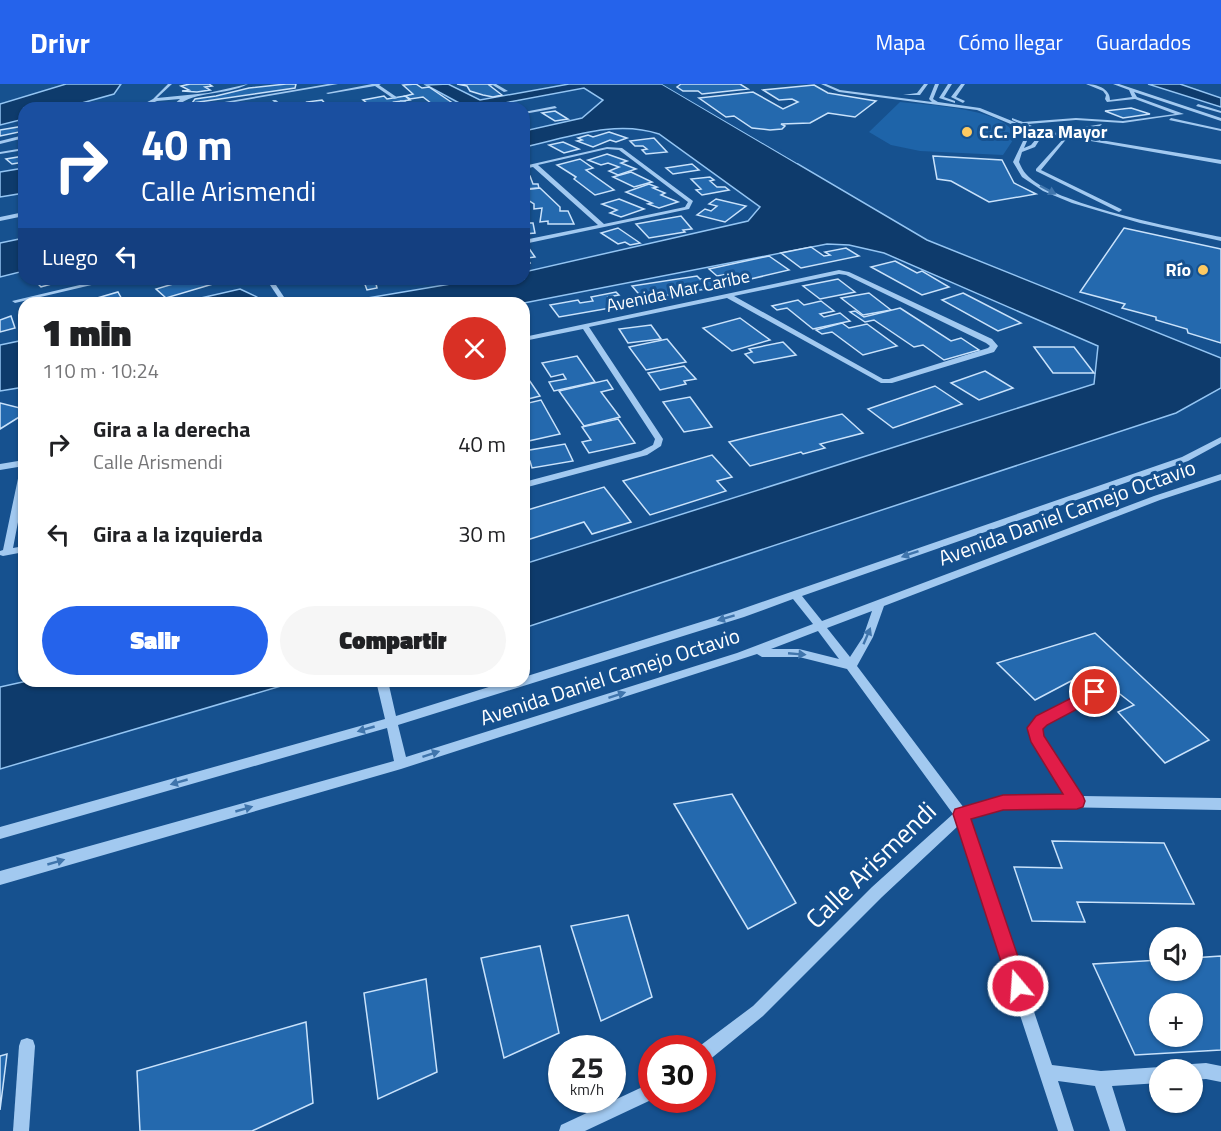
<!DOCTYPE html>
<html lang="es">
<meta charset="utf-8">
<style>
:root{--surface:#fff;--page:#f6f6f6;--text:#202124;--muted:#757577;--accent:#2563eb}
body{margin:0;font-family:"Titillium Web",sans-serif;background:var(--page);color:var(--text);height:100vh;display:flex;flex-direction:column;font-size:22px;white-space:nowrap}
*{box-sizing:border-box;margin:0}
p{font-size:20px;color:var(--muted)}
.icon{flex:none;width:33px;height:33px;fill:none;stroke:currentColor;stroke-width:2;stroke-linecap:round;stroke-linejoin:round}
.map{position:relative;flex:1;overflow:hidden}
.panel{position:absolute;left:18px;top:213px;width:512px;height:390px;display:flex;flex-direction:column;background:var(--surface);border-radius:18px;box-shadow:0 2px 4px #0004}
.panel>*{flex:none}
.banner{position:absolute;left:18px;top:18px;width:512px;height:183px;border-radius:18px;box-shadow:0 2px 4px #0004;background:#1a4fa0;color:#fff;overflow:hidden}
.controls{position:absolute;left:1149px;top:843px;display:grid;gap:12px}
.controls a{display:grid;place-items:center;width:54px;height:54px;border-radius:50%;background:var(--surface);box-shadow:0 2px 4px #0004;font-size:30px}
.speed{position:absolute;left:548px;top:951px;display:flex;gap:12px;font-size:30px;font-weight:700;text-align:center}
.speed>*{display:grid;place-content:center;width:78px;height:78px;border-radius:50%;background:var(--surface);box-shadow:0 2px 4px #0004;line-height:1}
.speed small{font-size:15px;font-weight:400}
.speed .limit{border:9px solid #d22;background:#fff;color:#111}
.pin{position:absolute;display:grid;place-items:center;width:51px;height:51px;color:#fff;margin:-26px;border:3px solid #fff;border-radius:50%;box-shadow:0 2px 6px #0007}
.me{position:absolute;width:66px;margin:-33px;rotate:342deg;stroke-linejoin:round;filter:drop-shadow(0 0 4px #0008)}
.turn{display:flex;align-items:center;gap:21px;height:126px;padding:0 24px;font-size:27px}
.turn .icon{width:78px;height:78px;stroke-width:2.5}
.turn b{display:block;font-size:42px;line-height:51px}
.then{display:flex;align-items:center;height:57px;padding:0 24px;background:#0003;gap:12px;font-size:22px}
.round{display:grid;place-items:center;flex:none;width:63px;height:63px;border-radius:32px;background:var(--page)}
.headline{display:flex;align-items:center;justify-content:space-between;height:102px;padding:0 24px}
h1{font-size:36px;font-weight:800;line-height:45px}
.button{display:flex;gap:12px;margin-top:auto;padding:12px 24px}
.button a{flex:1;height:69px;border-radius:36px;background:var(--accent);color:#fff;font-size:24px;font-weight:800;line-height:69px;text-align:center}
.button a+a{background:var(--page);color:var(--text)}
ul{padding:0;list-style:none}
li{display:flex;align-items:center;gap:18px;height:90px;padding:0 24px}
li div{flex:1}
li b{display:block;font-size:22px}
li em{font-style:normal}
header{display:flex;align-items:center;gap:36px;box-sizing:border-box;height:84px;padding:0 30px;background:var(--accent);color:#fff}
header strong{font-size:28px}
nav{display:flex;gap:33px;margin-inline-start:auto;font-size:21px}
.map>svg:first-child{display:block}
.green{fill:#1e64a9}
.water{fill:#0e3b6c;stroke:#94c5f3;stroke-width:1.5}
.pier{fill:#16518f}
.building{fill:#2469ae;stroke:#c9e2fb;stroke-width:1.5;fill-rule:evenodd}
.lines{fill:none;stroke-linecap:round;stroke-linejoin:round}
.minor{fill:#a2c9f0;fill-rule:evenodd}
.oneway{fill:#4075ac}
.route{fill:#e11d48;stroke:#92132f;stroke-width:1.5}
.poi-dot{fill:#ffca61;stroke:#16518f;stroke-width:2}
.labels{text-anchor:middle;stroke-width:6;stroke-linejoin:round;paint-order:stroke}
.far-poi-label{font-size:18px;font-weight:bold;fill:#fff;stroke:#16518f;text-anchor:start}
.far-street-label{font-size:18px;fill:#fff;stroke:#16518f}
.street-label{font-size:21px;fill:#fff;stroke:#16518f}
.near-street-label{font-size:26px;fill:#fff;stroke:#16518f}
</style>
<header>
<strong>Drivr</strong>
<nav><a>Mapa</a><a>Cómo llegar</a><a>Guardados</a></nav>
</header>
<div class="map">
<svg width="1221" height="1047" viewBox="0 0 1221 1047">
<rect width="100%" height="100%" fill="#16518f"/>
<path class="green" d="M900,18C926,21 1009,24 1015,53L1003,71L920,67L891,61L869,48Z"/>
<g class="water">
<polygon points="66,0 121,0 114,10 64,24 24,24 24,35 0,41 0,20"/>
<path d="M448,0L480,16L569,0H662L927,156L1221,274V304L1176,329L524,544V480L1094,300L1098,262L884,169L849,161L827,160L524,219H338L480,195H524V188L748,137L760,123L659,50C615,35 567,54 524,63V47L582,34L603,16L584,4L478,24H441L461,20L426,1Z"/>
<polygon points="1148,0 1180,0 1221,14 1221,23"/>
<polygon points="24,84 24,109 0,113 0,88"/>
<polygon points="24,154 24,187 0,193 0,159"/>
<polygon points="240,205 257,213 260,219 179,219"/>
<polygon points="24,256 24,303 0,307 0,261"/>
<polygon points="27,597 298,597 0,685 0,603"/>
</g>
<polygon class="pier" points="662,0 667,0 802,78 797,79"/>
<g class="building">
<polygon points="190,0 209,0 212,2 205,3 210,6 197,8 182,7 189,6 181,2"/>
<polygon points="286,0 296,0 295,4 192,19 195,15 216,12 249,4"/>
<polygon points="416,0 422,4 429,3 454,20 436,23 423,13 410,15 405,12 413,10 403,1"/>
<polygon points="457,0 495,0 489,1 502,11 493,13 483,11 470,7 467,2"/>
<polygon points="681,0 740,0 748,5 702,10 698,7 683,7 677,3"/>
<polygon points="814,1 828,9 876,17 855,33 828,29 810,39 781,40 785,42 782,45 770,46 752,44 734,32 726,33 699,14 753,8 783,25 798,18 792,15 779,16 763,6"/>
<polygon points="384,12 387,15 405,12 410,16 394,18 400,24 375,24 372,22 376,21 373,19 367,19 363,16"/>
<polygon points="322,16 327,22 335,21 338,24 312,24 307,18"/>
<polygon points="1131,24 1150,30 1123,34 1105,27"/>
<polygon points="555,27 568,35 555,37 542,29"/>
<polygon points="24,42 24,47 0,52 0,46"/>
<polygon points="609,48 627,54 616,58 610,56 593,63 577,57 582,56 578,54 588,51 593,53"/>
<polygon points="654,54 667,68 646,70 642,66 647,65 643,62 635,62 630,57"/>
<polygon points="563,58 579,65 564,69 549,61"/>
<polygon points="607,70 627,77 621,79 636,85 618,91 609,87 619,83 608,79 601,81 588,76"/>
<polygon points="24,72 24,78 12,80 6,75"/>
<polygon points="933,72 1002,76 1014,99 1036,110 989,118 951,97 937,95"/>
<polygon points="580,75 593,84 586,86 614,106 595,111 574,95 576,93 557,81"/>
<polygon points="692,80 699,86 673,90 666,84"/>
<polygon points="631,88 652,98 634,103 613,93"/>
<polygon points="524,92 530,92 533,100 538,100 539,104 524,105"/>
<polygon points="710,93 714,96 710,97 717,103 725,103 729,106 702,111 696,106 701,105 691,95"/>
<polygon points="649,100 657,103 653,104 665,109 661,111 678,118 659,124 648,120 652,119 626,108"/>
<polygon points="540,104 560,123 560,127 568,127 574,140 548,140 548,137 540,138 542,124 534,125 534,120 528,116 528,111 524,111 524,106"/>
<polygon points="619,115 644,125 621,133 610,129 617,126 602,120"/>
<polygon points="716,115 746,122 725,138 697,131 705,125 711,127 717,122 709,120"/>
<polygon points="681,132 692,145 683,146 685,148 649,154 636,140"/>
<polygon points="524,134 527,134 528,139 533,139 535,149 524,150"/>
<polygon points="618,144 640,159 630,161 625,158 618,160 601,149"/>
<polygon points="1124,144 1221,165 1221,259 1188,249 1187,245 1156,236 1156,233 1122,224 1125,220 1080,208"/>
<polygon points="528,163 535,173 527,174 530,179 524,180 524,164"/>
<polygon points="811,163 824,172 830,171 825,168 846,164 859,172 801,184 781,169"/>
<polygon points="769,172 789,186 738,198 728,190 717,192 709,185"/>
<polygon points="895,177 917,189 922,187 949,203 922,211 871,183"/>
<polygon points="697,192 700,195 710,194 719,203 643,215 632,202"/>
<polygon points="33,195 69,195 41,203"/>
<polygon points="190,195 222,195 223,197 166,214 156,205"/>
<polygon points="363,195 402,195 402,196 376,200 377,204 367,206"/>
<polygon points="838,195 855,208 820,215 803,202"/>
<polygon points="118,208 124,219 80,219"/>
<polygon points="616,208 619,211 608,213 616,223 559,233 550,221 578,216 580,219 593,217 591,213"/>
<polygon points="869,209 891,226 863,231 841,214"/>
<polygon points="963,209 1021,239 998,247 942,216"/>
<polygon points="798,216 804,221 821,217 834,227 820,230 824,233 840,229 850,237 813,245 787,224 777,226 772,222"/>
<polygon points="900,224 951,257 961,254 979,266 944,276 923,261 914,263 874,236 865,238 850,228 855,227 864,233"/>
<polygon points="11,232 15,244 0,248 0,236"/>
<polygon points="740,234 770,256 732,267 703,244"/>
<polygon points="842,239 849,244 867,240 897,262 863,271 832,248 822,250 816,246"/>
<polygon points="651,241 661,255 628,259 619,245"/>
<polygon points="667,255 686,278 646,286 629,263"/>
<polygon points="783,258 796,271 754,279 745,270 752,268 749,265"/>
<polygon points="1034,263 1074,263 1094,289 1053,289"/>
<polygon points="577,272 595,298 554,307 549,298 566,295 563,290 551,293 542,279"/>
<polygon points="684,282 696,295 684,297 686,300 660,306 648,289"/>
<polygon points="985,287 1013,304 979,316 951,299"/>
<polygon points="524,290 525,290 540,312 524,316"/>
<polygon points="607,296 613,305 601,308 620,333 584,342 559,307"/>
<polygon points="935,302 962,320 893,344 868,325"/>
<polygon points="690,313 712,343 684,348 663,318"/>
<polygon points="541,316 560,350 524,358 524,320"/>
<polygon points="0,319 24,325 24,330 0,345"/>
<polygon points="842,330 863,349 820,360 825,364 803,370 801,368 750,382 729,358"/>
<polygon points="618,335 635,359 589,369 582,358 591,356 582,343"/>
<polygon points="565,360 573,377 532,384 530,377 524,378 524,367"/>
<polygon points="712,371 732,393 717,397 726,407 650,431 623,397"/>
<polygon points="604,403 631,438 592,450 584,438 524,457 524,427"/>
<polygon points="1095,549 1209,656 1165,679 1118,628 1134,621 1090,587 1035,616 997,579"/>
<polygon points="732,710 796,819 748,845 674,720"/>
<polygon points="1052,757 1164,759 1194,820 1077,818 1085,838 1032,837 1014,783 1062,784"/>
<polygon points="628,831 652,913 601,937 571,842"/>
<polygon points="540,862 559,949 504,974 481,874"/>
<path d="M1221,872V966L1135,971L1093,880L1160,876V886H1192V874ZM1160,920H1192V952H1160Z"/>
<polygon points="426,895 437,988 378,1015 364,909"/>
<polygon points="306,938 313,1019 252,1047 140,1047 137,987"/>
<polygon points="7,970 0,1026 0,972"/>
</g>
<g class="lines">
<g class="minor">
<path d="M168,0H172L157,14L208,9L248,0C226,12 196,6 177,22L180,24L172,22L180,15L157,17L141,24H136L153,15Z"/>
<polygon points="328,0 338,0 200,24 190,24"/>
<polygon points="372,0 381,0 379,1 398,14 394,15 375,2 328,10 326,9"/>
<polygon points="491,0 496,0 508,7 504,8"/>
<path d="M821,0H826L840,6L932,18L929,15L935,0H939L933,15L938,18L980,24L1017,39L1023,45L1027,57L1024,64L1031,61L1041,49L1012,36V34L1023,38L1076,34L1123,37L1175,30L1135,15L1107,18L1105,15L1106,11L1103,7L1086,0C1096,0 1110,4 1110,16L1132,13L1129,6L1113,0H1119L1221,34V37L1134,8L1137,13L1184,30L1123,39L1076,36L1028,40L1040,46L1221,76V80L1068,53L1041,86L1121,125L1122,126L1119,128L1036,87V85L1065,53L1052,51L1050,52H1042L1035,63L1022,68L1019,78C1021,82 1023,87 1026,90C1051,120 1180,145 1221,153V157L1140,139L1072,119L1043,107L1022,93L1013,78L1023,57L1019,46L1013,41L977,26L839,8Z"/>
<polygon points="924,0 928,0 920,11 903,11 917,9"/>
<polygon points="948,0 952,0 944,13 955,17 955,19 939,14"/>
<polygon points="961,0 965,0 956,13 965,17 963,19 951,13"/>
<polygon points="272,16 276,16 285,24 280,24"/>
<polygon points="400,16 404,16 414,24 409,24 400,18"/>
<polygon points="267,18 265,20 237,24 239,23"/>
<polygon points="1198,20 1221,27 1221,29 1196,22"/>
<polygon points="555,22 557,24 524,30 524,28"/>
<polygon points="1171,34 1221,45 1221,47 1169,36"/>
<polygon points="1102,40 1100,42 1062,48 1060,47"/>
<polygon points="24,51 24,54 0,60 0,57"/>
<path d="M607,63L622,64L693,117L689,125L524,160V156L598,141L533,83L524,85V82ZM607,65L619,66L688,118L685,123L604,140L538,81Z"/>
<polygon points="24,64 24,66 0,70 0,68"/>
<polygon points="24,128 24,132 0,137 0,133"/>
<path d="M839,186L849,188L992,255L998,262L994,268L892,299H881L727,214L589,243L663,355L661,362L647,371L524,404V398L641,367L653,361L655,355L583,245L524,257V253ZM839,190L846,191L986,259L990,262L988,264L889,295H883L734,212Z"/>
<polygon points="105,195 117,195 15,219 12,217"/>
<polygon points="266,195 272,195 288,219 282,219"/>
<path d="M1221,353V359L1188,377L802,512L822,537L1154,412L1221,390V396L1160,416L884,522L873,553L857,582L964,724L1003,713L1067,712L1033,657L1029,643L1037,633L1094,603L1098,605L1100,608L1098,611L1045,639L1041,644L1043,652L1081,712L1221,714V726L1055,723L1003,725L969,735L1052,981L1101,987L1160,983L1166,985L1160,986V999L1112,1002L1126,1047H1110L1095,1002L1058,997L1074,1047H1058L958,742L882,813L763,932L708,977L702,979V964H697L753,922L872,803L953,730L847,585L799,573H762L757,570L401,685L0,801V787L394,677L387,644L0,755V743L385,635L376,597H388L396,632L508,597H524V593L736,527L1182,373ZM793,515L813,540L737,569L406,673L398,641L744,533ZM872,527L863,553L850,573L827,544ZM818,547L839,575L799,565H771Z"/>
<polygon points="24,376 24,382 0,386 0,380"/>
<polygon points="24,382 24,407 13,464 24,462 24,468 3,472 0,471 0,467 3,466 20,385"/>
<polygon points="27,954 33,956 35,962 29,1047 13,1047 19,962 21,956"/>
<polygon points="1206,979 1221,982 1221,998 1206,995 1192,996 1192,986 1185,986 1186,982 1192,980"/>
<polygon points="651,999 651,1016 585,1047 559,1047 561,1041"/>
</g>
</g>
<defs><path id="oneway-solid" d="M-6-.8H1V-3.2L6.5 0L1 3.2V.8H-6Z" transform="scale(1.5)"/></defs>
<g class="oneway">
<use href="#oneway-solid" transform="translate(1048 106) rotate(28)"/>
<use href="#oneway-solid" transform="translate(910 470) rotate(161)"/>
<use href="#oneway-solid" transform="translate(726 534) rotate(163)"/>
<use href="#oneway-solid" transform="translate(867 552) rotate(-67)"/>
<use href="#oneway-solid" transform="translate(797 570) rotate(5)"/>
<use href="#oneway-solid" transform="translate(617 611) rotate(-18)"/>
<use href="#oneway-solid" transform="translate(366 645) rotate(164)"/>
<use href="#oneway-solid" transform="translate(431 670) rotate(-18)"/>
<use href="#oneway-solid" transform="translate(179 698) rotate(164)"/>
<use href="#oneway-solid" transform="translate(244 725) rotate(-16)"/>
<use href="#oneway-solid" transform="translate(56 778) rotate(-16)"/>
</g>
<polygon class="route" points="1095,602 1100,604 1102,608 1100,613 1047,641 1043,645 1044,652 1083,712 1085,717 1083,723 1077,725 1003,726 971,735 1028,902 1025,909 1018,912 1011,909 1009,902 953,730 955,725 1003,711 1063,710 1031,658 1027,644 1036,632"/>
<g class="poi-dot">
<circle cx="967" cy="48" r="6"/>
<circle cx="1203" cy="186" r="6"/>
</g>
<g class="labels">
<g class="far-poi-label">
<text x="979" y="54">C.C. Plaza Mayor</text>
<text x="1191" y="192" text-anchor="end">Río</text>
</g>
<g class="far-street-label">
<text transform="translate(678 207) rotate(-12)" y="6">Avenida Mar Caribe</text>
</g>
<g class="street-label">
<text transform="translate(1067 429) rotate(-20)" y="7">Avenida Daniel Camejo Octavio</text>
<text transform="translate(610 593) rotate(-18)" y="7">Avenida Daniel Camejo Octavio</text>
</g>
<g class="near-street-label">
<text transform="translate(871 781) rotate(-44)" y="9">Calle Arismendi</text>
</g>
</g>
</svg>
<div class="controls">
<a><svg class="icon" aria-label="sound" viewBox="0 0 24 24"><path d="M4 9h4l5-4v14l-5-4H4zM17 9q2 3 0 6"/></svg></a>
<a>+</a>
<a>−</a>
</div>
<div class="speed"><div>25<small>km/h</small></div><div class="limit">30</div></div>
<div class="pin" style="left:1095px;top:608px;background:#d93025"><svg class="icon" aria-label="arrive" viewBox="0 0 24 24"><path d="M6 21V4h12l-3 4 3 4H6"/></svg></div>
<svg class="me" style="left:1018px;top:902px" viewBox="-20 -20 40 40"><circle r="17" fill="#e11d48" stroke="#fff" stroke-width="3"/><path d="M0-11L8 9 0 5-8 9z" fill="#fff"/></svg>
<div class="banner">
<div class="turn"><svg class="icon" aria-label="right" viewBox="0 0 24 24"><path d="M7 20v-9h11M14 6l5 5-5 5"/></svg><div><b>40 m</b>Calle Arismendi</div></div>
<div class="then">Luego<svg class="icon" aria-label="left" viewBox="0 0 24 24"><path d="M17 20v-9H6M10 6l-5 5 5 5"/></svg></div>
</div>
<section class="panel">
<div class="headline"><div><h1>1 min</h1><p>110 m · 10:24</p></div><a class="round" style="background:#d93025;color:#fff"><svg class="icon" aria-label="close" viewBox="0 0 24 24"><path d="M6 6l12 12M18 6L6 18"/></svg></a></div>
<ul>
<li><svg class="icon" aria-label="right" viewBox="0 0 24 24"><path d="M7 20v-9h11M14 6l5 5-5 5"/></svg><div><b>Gira a la derecha</b><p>Calle Arismendi</p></div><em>40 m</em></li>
<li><svg class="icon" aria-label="left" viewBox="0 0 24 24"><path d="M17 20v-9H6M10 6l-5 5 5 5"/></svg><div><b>Gira a la izquierda</b></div><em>30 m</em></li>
</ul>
<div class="button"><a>Salir</a><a>Compartir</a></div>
</section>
</div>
